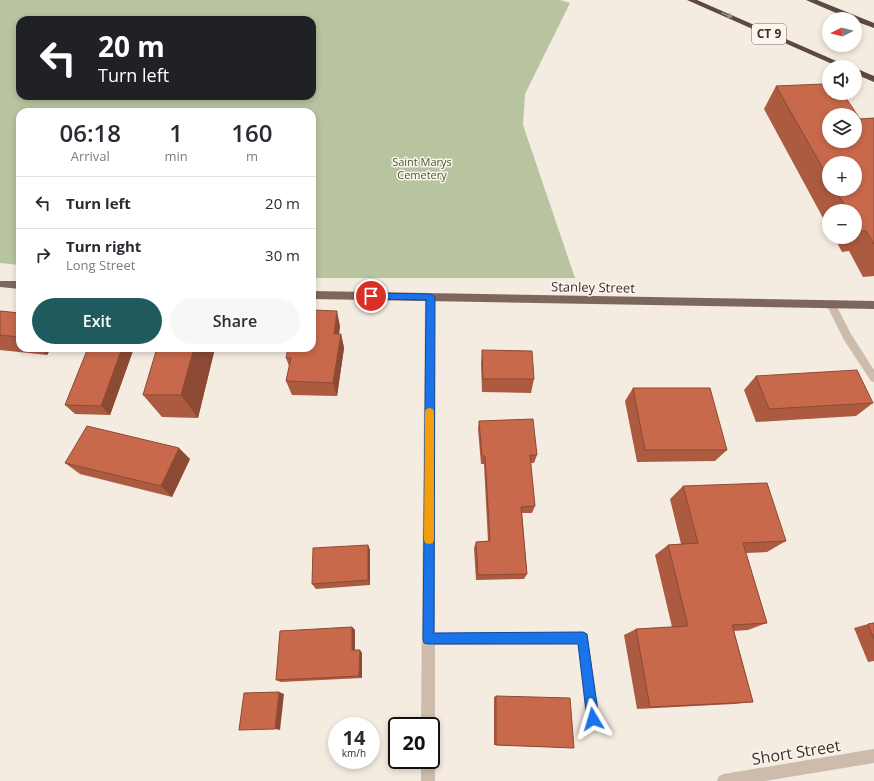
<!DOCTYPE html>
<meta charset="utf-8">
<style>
:root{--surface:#fff;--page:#f7f7f7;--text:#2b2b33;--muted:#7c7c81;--line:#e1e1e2;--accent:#1f5a5e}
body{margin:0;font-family:"Open Sans",sans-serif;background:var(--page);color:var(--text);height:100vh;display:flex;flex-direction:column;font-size:15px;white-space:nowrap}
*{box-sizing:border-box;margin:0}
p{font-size:13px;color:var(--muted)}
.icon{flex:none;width:22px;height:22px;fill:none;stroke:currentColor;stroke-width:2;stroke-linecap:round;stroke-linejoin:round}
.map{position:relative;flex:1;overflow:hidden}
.panel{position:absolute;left:16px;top:108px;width:300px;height:244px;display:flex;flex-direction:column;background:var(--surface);border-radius:12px;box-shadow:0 2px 6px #0003}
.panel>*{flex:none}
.banner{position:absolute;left:16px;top:16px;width:300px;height:84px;border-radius:12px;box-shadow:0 2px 6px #0003;background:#202124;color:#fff;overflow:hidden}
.needle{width:26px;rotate:264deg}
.fabs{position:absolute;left:822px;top:12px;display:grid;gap:8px}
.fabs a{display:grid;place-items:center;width:40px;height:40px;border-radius:50%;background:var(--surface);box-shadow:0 2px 6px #0003;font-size:20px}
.speed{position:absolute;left:328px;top:717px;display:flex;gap:8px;font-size:20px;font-weight:700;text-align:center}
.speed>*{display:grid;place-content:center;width:52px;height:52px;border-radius:50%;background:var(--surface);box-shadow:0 2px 6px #0003;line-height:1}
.speed small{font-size:10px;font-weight:400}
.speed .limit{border:2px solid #111;border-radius:6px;background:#fff;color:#111}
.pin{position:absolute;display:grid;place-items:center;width:34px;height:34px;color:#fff;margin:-17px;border:2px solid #fff;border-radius:50%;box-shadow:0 1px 4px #0007}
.me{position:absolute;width:44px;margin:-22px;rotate:353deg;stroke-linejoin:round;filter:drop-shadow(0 0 3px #0008)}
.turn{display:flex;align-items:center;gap:14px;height:84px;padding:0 16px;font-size:18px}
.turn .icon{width:52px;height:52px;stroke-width:2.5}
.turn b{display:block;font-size:28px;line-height:34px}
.eta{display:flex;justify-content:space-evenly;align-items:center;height:68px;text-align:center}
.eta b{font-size:24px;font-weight:600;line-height:28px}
.action{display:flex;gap:8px;margin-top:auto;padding:8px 16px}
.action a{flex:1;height:46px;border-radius:24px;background:var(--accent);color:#fff;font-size:16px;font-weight:600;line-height:46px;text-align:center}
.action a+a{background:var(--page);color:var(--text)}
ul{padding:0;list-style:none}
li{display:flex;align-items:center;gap:12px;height:52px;padding:0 16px;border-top:1px solid var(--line)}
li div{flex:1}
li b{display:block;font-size:15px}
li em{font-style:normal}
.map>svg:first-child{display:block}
.green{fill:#b8c4a0;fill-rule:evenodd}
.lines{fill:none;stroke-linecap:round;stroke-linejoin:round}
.minor{fill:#cdbbac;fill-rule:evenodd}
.major{fill:#7d675c;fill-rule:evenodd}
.highway{fill:#5c4a42;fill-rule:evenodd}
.wall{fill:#ac5a40;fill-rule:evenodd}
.shaded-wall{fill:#8c4a34}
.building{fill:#c8694b;stroke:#8c4a34;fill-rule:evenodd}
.oneway{fill:#9c8e87}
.route{fill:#1a73e8;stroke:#114b97}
.slow{fill:#f59e0b}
.labels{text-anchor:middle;stroke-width:3;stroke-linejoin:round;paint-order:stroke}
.far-park-label{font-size:11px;fill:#4a5a2e;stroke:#fbf5ee}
.shield{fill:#fbf5ee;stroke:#756b66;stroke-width:1}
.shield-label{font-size:12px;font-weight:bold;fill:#3b302b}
.street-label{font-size:13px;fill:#3b302b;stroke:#fbf5ee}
.near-street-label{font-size:16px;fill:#3b302b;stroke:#fbf5ee}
</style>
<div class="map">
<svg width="874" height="781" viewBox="0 0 874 781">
<rect width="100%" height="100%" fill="#f4ebe1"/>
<path class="green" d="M0,0H560L570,3L525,94L523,125L575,278H312V112H20V265L0,263ZM20,20H312V96H20Z"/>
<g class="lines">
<g class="minor">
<polygon points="430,293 435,297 435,633 583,632 587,634 600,719 598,724 593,726 588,724 586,719 578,644 435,645 435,726 431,731 431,726 421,726 425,297"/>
<polygon points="831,300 834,301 851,334 874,370 874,382 871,381 844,340 826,304"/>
<polygon points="874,749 874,763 765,781 717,781 719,776 724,774"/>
<polygon points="431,754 435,760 435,781 421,781 421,760 431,760"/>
</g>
<g class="major">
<polygon points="0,281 20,281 20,289 0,287"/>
<polygon points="312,291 874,301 874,309 312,299"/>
</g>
<g class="highway">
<polygon points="687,0 697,0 850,67 839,67"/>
<polygon points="806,0 817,0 874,23 874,28 855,21 855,19 850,19"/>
<polygon points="855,68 874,76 874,82 855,74"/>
</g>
</g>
<g class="wall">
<path d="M776,86L860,119L874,118V276L863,277L849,251L842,252L834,237H855V211H829V229L764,109ZM829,163L855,189H829Z"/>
<polygon points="0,311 20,313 20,348 51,348 47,355 0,350"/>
<polygon points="340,326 339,334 341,334 344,348 337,396 292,395 286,381 289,366 286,358"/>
<polygon points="88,348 134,348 110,415 75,414 65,405"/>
<polygon points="157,348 215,348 198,418 162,417 143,395"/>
<polygon points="482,350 534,379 531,393 482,392 481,364"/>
<polygon points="756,376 873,403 856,416 756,422 744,390"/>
<polygon points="633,388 727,450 715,461 637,462 625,401"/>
<polygon points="479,421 537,455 534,463 530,463 535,506 532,513 522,513 527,574 524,579 476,580 474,548 476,542 488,541 484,464 481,464 478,429"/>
<polygon points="190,459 172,497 80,474 65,463"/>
<polygon points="683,486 786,541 767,552 746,553 767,623 748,630 734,631 753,702 734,704 637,709 624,635 636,629 672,627 655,555 668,545 681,544 670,499"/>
<polygon points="368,545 370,550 370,585 316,589 312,584"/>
<polygon points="874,623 874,661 868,662 854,628 868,624"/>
<polygon points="352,627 355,630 355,650 362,653 362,678 281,682 276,680"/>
<polygon points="496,696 574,748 494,745 494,697"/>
</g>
<g class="shaded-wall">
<polygon points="337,311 340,326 337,348 334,334"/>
<polygon points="341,334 344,348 337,396 333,383"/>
<polygon points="40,348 51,348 47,355"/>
<polygon points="122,348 134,348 110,415 101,406"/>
<polygon points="194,348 215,348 198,418 181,395"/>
<polygon points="179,448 190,459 172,497 161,486"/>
<polygon points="368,545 370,550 370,585 368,580"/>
<polygon points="352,627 355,630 355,653 352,650"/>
<polygon points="360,650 362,653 362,678 359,676"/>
<polygon points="279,692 284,694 280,730 275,729"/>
</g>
<g class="building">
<path d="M823,84L832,99L846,98L860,119L874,118V244L866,231H859L855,224V211H848L835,189H855V163H829V179L776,86ZM829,115H855V141H829Z"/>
<polygon points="312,310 337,311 334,334 341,334 333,383 286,381 291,358 286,358 288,348 312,348"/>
<polygon points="0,311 20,313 20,337 0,335"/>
<polygon points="88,348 122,348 101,406 65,405"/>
<polygon points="157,348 194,348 181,395 143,395"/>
<polygon points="482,350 532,351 534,379 483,379"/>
<polygon points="857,370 873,403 769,409 756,376"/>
<polygon points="633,388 710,388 727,450 645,450"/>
<polygon points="533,419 537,455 530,455 535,506 521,507 527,574 478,575 476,542 490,541 485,456 482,456 479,421"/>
<polygon points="87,426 179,448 161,486 65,463"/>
<polygon points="767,483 786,541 743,543 767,623 732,625 753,702 650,707 636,629 688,626 668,545 698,543 683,486"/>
<polygon points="368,545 368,580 312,584 313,548"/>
<polygon points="874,623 874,639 868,624"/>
<polygon points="352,627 352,650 360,650 359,676 276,680 280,631"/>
<polygon points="279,692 275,729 239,730 244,693"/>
<polygon points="496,696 570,698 574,748 496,745"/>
</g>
<defs><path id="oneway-solid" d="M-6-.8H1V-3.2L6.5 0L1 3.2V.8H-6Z"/></defs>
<use class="oneway" href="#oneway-solid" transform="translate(727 15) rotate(23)"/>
<polygon class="route" points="368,293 430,294 435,297 434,633 583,632 587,634 599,719 597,724 593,725 589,724 587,719 578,644 428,644 424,643 423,639 426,300 371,299 367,296"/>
<polygon class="slow" points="430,408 433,409 434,412 434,539 433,543 429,544 425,543 424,539 425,412 426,409"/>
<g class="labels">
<g class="far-park-label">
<text x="422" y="166">Saint Marys<tspan x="422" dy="13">Cemetery</tspan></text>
</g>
<rect class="shield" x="752" y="24" width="34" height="20" rx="3"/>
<g class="shield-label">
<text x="769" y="38">CT 9</text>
</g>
<g class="street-label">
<text transform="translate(593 287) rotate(1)" y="5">Stanley Street</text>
</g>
<g class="near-street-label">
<text transform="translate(796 752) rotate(-9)" y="6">Short Street</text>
</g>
</g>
</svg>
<div class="fabs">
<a><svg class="needle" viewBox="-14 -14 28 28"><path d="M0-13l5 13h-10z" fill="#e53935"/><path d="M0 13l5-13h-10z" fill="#7c7c81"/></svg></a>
<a><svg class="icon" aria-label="sound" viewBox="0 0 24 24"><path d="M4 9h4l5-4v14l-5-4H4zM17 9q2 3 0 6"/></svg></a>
<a><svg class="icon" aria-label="layers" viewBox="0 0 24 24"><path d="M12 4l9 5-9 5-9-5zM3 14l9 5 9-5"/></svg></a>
<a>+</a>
<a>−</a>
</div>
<div class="speed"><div>14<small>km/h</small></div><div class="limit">20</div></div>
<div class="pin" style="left:371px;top:296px;background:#d93025"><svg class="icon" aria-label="arrive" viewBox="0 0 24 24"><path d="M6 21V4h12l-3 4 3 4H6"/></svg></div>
<svg class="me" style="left:593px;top:719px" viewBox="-20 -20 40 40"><path d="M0-17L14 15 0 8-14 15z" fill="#1a73e8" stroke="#fff" stroke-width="4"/></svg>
<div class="banner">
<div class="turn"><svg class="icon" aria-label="left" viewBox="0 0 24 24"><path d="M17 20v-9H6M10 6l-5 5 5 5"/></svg><div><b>20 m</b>Turn left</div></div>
</div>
<section class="panel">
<div class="eta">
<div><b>06:18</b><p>Arrival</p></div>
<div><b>1</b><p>min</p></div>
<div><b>160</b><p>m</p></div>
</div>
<ul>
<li><svg class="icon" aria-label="left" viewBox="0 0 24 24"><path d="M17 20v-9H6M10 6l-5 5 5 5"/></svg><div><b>Turn left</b></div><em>20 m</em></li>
<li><svg class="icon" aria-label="right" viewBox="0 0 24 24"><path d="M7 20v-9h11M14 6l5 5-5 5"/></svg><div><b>Turn right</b><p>Long Street</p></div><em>30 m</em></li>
</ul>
<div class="action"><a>Exit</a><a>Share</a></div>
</section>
</div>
